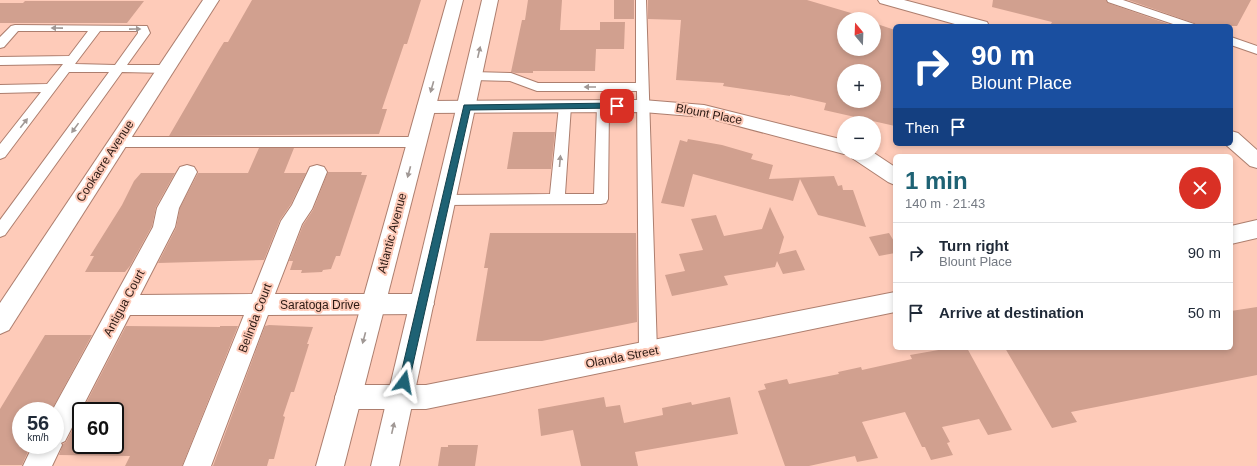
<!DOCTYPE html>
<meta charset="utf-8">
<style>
:root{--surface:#fff;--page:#f6f6f7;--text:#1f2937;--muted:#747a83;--line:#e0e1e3;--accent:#1e6274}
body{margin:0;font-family:Helvetica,sans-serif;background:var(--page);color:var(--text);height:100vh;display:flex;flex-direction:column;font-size:15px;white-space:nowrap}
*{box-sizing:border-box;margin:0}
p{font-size:13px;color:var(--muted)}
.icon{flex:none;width:22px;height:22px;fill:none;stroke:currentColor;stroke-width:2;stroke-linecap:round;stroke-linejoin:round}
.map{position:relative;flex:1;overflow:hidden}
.panel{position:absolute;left:893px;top:154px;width:340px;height:196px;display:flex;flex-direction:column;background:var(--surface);border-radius:6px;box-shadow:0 2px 6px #0003}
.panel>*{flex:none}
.banner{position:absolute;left:893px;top:24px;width:340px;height:122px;border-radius:6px;box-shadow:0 2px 6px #0003;background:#1a4fa0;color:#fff;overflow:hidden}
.needle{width:26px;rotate:341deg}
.tools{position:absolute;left:837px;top:12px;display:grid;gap:8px}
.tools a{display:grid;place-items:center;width:44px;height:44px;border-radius:50%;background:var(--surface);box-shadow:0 2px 6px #0003;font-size:20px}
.speed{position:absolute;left:12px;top:402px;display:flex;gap:8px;font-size:20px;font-weight:700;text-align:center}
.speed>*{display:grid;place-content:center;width:52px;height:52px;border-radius:50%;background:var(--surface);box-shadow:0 2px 6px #0003;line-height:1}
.speed small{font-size:10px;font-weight:400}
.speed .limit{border:2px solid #111;border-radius:6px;background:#fff;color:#111}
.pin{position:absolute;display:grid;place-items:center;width:34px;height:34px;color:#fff;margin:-17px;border-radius:8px;box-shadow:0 2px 6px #0006}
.me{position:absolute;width:44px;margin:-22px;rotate:13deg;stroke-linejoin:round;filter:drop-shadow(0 0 3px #0008)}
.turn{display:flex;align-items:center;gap:14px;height:84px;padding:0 12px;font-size:18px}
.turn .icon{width:52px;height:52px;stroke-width:2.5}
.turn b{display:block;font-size:28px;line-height:34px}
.then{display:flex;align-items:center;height:38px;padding:0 12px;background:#0003;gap:8px;font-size:15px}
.round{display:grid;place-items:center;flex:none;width:42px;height:42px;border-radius:21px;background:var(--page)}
.headline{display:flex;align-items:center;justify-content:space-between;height:68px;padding:0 12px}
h1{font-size:24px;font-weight:600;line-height:30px;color:var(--accent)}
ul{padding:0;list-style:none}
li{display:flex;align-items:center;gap:12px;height:60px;padding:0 12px;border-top:1px solid var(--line)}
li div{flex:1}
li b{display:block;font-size:15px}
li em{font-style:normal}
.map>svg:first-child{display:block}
.building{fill:#d1a08f;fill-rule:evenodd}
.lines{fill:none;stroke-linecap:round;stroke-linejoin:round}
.service-casing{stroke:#ad7e6e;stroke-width:2}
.minor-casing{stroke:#ad7e6e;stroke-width:2}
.primary-casing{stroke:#ad7e6e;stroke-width:2}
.service{fill:#fff;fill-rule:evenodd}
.minor{fill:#fff;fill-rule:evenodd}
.primary{fill:#fff;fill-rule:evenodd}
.oneway{fill:#a09895}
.route{fill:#1e6274;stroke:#14404b}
.labels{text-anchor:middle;stroke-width:4;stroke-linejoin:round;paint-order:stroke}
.street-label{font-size:12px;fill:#2b1913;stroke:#fecbb9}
</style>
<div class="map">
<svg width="1257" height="466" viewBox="0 0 1257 466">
<rect width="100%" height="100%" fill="#fecbb9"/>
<g class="building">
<polygon points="252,0 421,0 407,44 404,44 382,109 387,109 379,134 169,136 219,50 224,42 228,42"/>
<polygon points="528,0 562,0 560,30 600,30 600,22 625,22 624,49 596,49 595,71 533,71 533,73 516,73 511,72 522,20 525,20"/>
<rect x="614" y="0" width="20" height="19"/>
<path d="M648,0H807L868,18L844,19V49H874V23L895,30V126L824,110L826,103L790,95V96L723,86L724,83L676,80L681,20L648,19ZM844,71H874V101H844Z"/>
<polygon points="993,0 1106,0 1108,3 1174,26 1050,26 1052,22 992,7"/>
<polygon points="1128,0 1251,0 1237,26 1198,26 1194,23"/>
<polygon points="25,1 144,1 127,23 0,23 0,3 23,3"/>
<polygon points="513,132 555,132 551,169 507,169"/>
<polygon points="688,139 722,145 753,154 751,159 773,165 769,179 834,176 838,186 842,185 843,190 853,190 866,227 818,215 800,179 793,201 693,174 684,207 661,203 680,140 687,142"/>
<polygon points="259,148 294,148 284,173 306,173 291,204 280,220 264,260 158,263 176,228 180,208 198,173 248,173"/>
<polygon points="328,172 362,172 361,175 367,175 340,256 336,256 331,269 323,270 322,272 301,273 302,270 290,270 293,261 289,261 303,225 313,210"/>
<polygon points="141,173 175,173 156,207 152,226 130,266 125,272 85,272 94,256 90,256 122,205 134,181"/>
<polygon points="770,207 784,237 779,254 796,250 805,270 783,274 777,261 775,267 724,276 728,285 672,296 665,275 685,271 679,254 703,250 691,219 716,215 724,236 762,229"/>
<polygon points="490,233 636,233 637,322 542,341 476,341 488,268 484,268"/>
<polygon points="889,233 895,243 895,253 879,256 869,237"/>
<polygon points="1257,307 1257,375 1071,412 1077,422 1052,428 1005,348 1231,348 1231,311"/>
<polygon points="269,325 313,327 307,344 309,344 294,392 291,392 283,416 285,417 274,459 269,459 267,466 213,466 265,326"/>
<polygon points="126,326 220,327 220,326 238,326 182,466 125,466 130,456 59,455 63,444 66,442 81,413 81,445 115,445 115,411 82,411"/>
<polygon points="45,335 92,335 51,411 21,411 21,445 31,445 22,465 0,465 0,409"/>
<polygon points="950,348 967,348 1012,430 988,435 979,419 942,427 950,442 947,443 953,455 931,460 925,447 922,447 905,412 862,422 878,458 857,462 855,456 809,466 785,466 758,391 766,389 764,384 787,379 789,384 839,374 838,372 861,367 862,370 912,359 910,355"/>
<polygon points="604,397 606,407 620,405 624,423 663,415 662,408 691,402 692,405 730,397 738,434 635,452 638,466 581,466 573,430 541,436 538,409"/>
<polygon points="448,445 478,445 475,466 438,466 441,447 448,447"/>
</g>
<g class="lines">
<g class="service-casing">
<g id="service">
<polygon points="636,0 646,0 657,352 654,357 648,360 642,357 639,352 637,91 537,91 510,81 473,80 469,79 467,76 469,73 473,72 511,73 538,83 636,83"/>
<polygon points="1107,0 1123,0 1194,24 1196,26 1179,26 1108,2"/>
<path d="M15,25L147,26L150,33L127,65H166L170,66L172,69L170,72L166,73L122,72L5,235L0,237V220L109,72H69L5,157L0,159V144L41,92L0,93V85L47,84L63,64L0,65V57L69,56L88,31H18L4,47L0,48V37L11,26ZM100,31H138V33L115,65L75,64Z"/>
<polygon points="1231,37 1257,46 1257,54 1231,45"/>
<polygon points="565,102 570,103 571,106 565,194 594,194 597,106 598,103 603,102 608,103 609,106 608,199 606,203 601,204 445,205 440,204 438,200 440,196 445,195 550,194 559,106 560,103"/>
<polygon points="118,137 417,137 422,139 424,142 422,145 417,147 118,147 113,145 111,142 113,139"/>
</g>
</g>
<g class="minor-casing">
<g id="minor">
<polygon points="203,0 219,0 9,330 0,334 0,303"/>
<polygon points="878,0 904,0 987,22 989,26 962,26 880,3"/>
<polygon points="643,100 704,105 844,140 844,153 848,153 844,154 704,117 643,112 426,113 419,111 417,107 419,103 426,101"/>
<polygon points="1231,131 1238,133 1257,150 1257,168 1250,166 1225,144 1231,144"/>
<polygon points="849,153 874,153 895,167 895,185 888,182 852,158"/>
<polygon points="187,165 194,167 197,172 179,208 175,227 140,295 252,294 281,221 292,205 310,167 317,165 324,167 327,172 312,209 302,224 275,294 422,294 430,297 434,304 430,311 422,314 268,315 211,466 183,466 244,315 130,315 65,441 61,443 62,445 52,466 23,466 33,445 55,445 55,411 52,411 153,227 157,208 177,172 180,167"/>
<polygon points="1257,220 1257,238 1231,244 1231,226"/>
<polygon points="895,292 895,312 426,409 348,409 339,406 335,397 339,388 348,385 426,385"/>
</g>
</g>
<g class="primary-casing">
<g id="primary">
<polygon points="447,0 463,0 344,466 316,466"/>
<polygon points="482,0 498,0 399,466 371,466"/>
</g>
</g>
<use href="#service" class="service"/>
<use href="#minor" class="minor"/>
<use href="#primary" class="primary"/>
</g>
<defs><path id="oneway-solid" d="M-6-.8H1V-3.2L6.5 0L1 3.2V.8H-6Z"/></defs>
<g class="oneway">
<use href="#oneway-solid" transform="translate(57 28) rotate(-179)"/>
<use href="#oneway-solid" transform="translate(135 29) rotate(-1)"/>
<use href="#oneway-solid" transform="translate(479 52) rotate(-77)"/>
<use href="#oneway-solid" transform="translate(432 87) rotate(106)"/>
<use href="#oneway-solid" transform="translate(590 87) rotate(180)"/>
<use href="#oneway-solid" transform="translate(24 123) rotate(-52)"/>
<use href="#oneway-solid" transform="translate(75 128) rotate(126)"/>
<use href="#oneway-solid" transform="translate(560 161) rotate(-85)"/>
<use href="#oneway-solid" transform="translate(409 172) rotate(105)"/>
<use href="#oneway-solid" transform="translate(364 338) rotate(105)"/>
<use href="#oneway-solid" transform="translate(393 428) rotate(-77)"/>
</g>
<polygon class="route" points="617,103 619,104 619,108 470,110 409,382 408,385 404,386 400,385 399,382 464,105"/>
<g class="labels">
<g class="street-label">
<text transform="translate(709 114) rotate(11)" y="4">Blount Place</text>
<text transform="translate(105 161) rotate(-57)" y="4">Cookacre Avenue</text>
<text transform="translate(392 233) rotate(-75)" y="4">Atlantic Avenue</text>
<text transform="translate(124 303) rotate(-62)" y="4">Antigua Court</text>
<text x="320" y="309">Saratoga Drive</text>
<text transform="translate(255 318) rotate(-69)" y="4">Belinda Court</text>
<text transform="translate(622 357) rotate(-11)" y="4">Olanda Street</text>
</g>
</g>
</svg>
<div class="tools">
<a><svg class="needle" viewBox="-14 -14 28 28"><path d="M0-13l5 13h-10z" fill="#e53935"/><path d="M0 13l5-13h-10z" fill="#747a83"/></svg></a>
<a>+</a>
<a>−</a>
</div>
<div class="speed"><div>56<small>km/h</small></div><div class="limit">60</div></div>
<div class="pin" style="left:617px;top:106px;background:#d93025"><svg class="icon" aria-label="arrive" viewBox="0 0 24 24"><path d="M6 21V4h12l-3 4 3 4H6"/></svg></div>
<svg class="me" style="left:404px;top:382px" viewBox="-20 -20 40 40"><path d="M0-17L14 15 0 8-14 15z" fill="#1e6274" stroke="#fff" stroke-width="4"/></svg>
<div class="banner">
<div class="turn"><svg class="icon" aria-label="right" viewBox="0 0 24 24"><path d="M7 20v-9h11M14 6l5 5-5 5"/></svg><div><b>90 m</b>Blount Place</div></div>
<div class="then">Then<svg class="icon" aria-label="arrive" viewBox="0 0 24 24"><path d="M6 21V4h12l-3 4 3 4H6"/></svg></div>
</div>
<section class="panel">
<div class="headline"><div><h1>1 min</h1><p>140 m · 21:43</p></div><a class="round" style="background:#d93025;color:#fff"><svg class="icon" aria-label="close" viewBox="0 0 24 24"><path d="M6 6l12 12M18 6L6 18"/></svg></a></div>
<ul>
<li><svg class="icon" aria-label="right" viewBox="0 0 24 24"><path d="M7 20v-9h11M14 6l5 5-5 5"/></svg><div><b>Turn right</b><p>Blount Place</p></div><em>90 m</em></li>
<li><svg class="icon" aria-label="arrive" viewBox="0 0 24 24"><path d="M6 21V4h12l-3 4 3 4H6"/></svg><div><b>Arrive at destination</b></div><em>50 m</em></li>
</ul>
</section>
</div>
